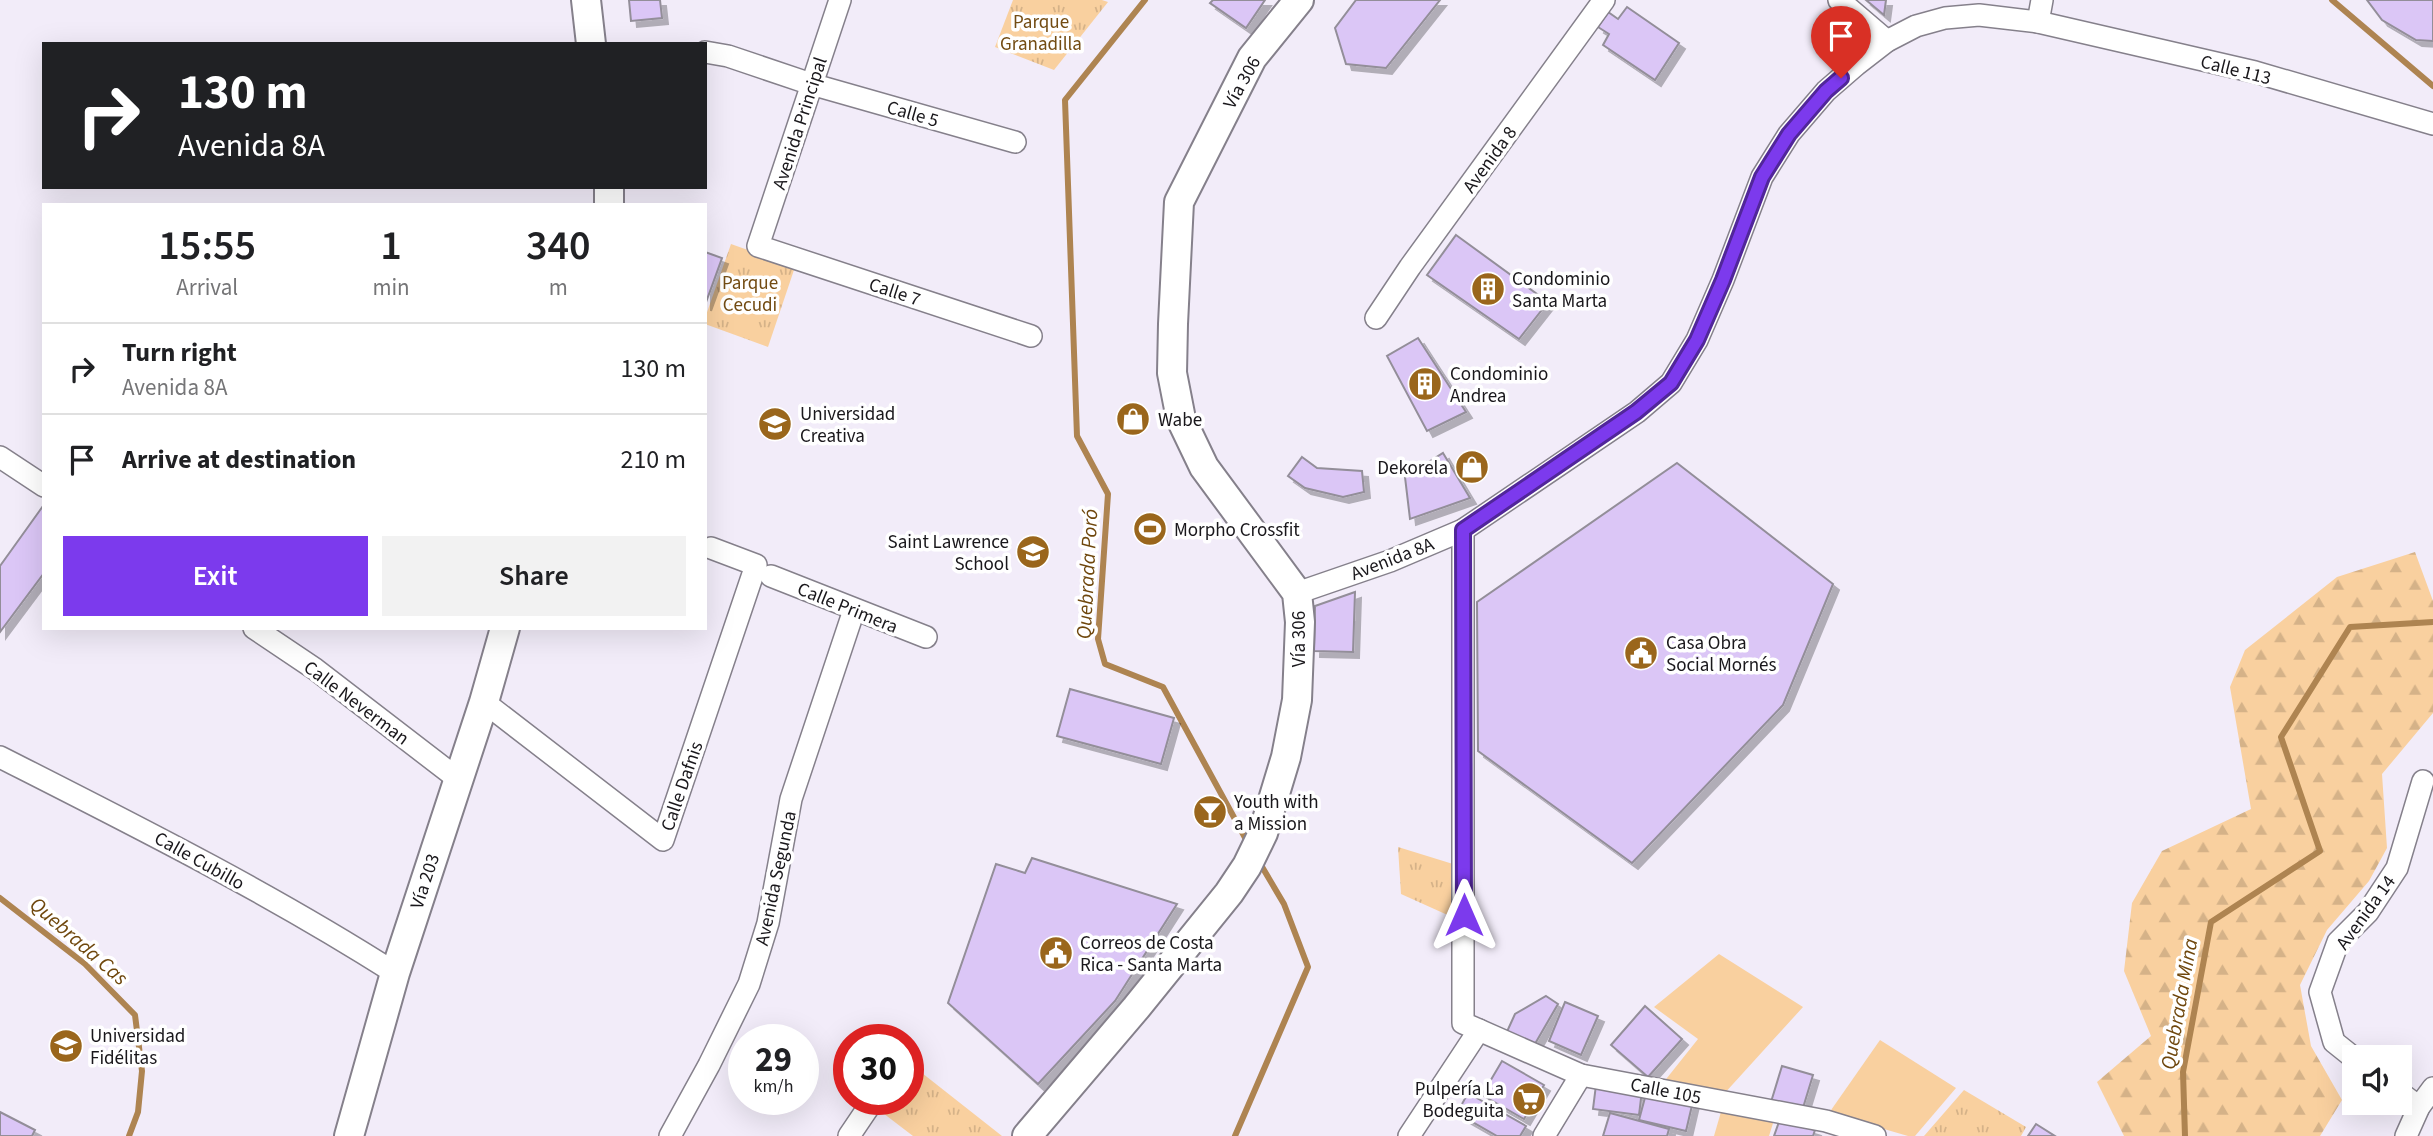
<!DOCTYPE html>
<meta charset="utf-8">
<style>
:root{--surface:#fff;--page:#f2f2f2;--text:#202124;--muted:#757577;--line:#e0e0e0;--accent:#7c3aed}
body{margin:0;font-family:"Source Sans 3",sans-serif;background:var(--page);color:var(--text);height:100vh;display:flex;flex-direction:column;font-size:26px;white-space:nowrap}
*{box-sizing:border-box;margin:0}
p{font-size:23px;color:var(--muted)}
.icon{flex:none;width:38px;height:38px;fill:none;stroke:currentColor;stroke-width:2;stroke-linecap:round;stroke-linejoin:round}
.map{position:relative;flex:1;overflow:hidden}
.details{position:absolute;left:42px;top:203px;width:665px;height:427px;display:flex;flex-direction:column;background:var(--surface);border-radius:0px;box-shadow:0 7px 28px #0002}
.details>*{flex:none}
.banner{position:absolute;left:42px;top:42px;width:665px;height:147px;border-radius:0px;box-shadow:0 7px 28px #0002;background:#202124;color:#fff;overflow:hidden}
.controls{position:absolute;left:2342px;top:1045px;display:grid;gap:14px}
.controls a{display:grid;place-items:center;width:70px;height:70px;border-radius:0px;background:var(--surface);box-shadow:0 7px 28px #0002;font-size:35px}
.speed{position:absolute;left:728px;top:1024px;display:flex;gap:14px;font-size:35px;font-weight:700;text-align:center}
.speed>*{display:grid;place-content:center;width:91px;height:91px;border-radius:50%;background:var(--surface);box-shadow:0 7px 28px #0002;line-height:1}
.speed small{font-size:18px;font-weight:400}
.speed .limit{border:10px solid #d22;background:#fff;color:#111}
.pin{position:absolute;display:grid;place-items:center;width:60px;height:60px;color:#fff;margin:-72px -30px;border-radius:50% 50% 50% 0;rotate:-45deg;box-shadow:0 0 7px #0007}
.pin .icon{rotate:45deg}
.me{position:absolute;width:77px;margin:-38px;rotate:0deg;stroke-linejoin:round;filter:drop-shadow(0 0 5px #0008)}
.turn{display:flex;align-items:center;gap:24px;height:147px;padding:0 21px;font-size:32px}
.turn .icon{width:91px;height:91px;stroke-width:2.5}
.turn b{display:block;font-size:49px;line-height:60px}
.eta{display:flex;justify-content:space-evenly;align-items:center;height:119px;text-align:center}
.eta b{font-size:42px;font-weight:600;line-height:49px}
.action{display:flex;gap:14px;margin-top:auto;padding:14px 21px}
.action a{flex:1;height:80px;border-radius:0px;background:var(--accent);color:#fff;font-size:28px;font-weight:600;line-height:80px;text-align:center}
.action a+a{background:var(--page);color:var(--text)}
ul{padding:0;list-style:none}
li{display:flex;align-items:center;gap:21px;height:91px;padding:0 21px;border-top:2px solid var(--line)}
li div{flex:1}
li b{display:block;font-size:26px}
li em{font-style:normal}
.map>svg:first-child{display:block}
.grass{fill:url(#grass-tufts)}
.forest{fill:url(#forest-firs)}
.garden{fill:#f9d09f}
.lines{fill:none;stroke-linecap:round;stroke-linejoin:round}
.stream{stroke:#ae8451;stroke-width:6}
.building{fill:#dbc6f6;stroke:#938e99;stroke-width:2;filter:url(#shadow)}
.street-casing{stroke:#85808b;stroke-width:24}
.secondary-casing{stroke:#85808b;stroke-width:32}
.street{stroke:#fff;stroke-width:21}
.secondary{stroke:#fff;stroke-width:28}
.route-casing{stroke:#51269a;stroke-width:18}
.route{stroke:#7c3aed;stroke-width:12}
.labels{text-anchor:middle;stroke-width:7;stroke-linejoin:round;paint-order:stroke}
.park-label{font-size:19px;fill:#734c13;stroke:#fff}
.street-label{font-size:19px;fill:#19171b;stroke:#fff}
.poi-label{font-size:19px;fill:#19171b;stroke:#fff;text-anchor:start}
.water-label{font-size:21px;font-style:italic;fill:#6f470d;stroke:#fff}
</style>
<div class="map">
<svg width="2433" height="1136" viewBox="0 0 2433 1136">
<defs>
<pattern id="grass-tufts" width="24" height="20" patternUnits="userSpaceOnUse" patternTransform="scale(1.75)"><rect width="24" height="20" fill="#f9d09f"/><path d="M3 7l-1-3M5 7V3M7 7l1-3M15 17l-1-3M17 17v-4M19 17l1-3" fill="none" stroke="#d5b288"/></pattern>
<pattern id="forest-firs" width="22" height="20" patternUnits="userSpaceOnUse" patternTransform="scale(1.75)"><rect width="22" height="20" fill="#f9d09f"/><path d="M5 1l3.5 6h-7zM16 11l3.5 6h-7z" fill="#d5b288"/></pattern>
<filter id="shadow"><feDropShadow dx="6" dy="6" stdDeviation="0" flood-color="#0004"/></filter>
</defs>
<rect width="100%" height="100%" fill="#f2ecf9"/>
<g class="grass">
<polygon points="1013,0 1102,0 1108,2 1054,70 995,47"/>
<polygon points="731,244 795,267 768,347 705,324 705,318"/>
<polygon points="1398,847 1453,864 1452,917 1401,894"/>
<polygon points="908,1062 1002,1136 913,1136 879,1110 886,1099 908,1099"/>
<polygon points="1964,1090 2026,1127 2021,1136 1924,1136"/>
</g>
<polygon class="forest" points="2415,552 2433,601 2433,713 2382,774 2387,848 2369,881 2327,930 2300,985 2311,1046 2342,1100 2320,1136 2124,1136 2097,1082 2151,1036 2124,971 2132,903 2162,851 2251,809 2230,687 2245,650 2337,577"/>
<g class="garden">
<polygon points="1719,954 1803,1007 1723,1095 1663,1083 1698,1039 1654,1007"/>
<polygon points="1880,1040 1956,1088 1915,1136 1908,1136 1829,1113"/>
<polygon points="1723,1105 1774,1120 1769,1136 1714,1136"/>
</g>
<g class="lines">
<g class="stream">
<polyline points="1145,0 1065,100 1077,436 1108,494 1098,639 1105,664 1163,687 1249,845"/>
<polyline points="2332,0 2433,86"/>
<polyline points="0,898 85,964 135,1015 142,1071 138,1112 129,1136"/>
<polyline points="1235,1136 1308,967 1284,904 1258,860"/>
<polyline points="2185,1136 2183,1072 2211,922 2320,851 2281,737 2350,627 2433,622"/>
</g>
</g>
<g class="building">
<polygon points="629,0 660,0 662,18 631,21"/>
<polygon points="1213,0 1265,0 1246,28 1210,3"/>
<polygon points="1356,0 1440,0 1386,68 1346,64 1335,28"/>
<polygon points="1866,0 1886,0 1884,15"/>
<polygon points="2367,0 2433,0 2433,41 2416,40 2382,20"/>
<polygon points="1627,7 1679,43 1655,80 1603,45 1609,34 1598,27 1608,12 1618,19"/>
<polygon points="1456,235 1548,302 1519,339 1427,275"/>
<polygon points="705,252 722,258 705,305"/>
<polygon points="1418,338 1466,412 1427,431 1387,356"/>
<polygon points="1443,453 1470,498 1410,519 1405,477"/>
<polygon points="1302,457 1317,468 1362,471 1364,492 1343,497 1305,488 1288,476"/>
<polygon points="1677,463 1833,584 1783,705 1632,863 1478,751 1477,602"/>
<polygon points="43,506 44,573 0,632 0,566"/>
<polygon points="1355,592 1353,652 1314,651 1315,606"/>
<polygon points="1070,689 1174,718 1161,764 1057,736"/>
<polygon points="1032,858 1177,904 1115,1001 1038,1084 948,1003 996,864 1025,873"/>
<polygon points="1546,996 1558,1004 1532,1049 1505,1036 1515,1014"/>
<polygon points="1565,1002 1598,1016 1581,1055 1549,1041"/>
<polygon points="1645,1006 1682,1039 1648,1077 1611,1045"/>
<polygon points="1502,1061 1544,1085 1524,1119 1482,1095"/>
<polygon points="1782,1066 1813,1075 1802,1111 1771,1102"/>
<polygon points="1596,1085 1642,1090 1639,1115 1593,1109"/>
<polygon points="1647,1090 1693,1101 1686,1131 1639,1120"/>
<polygon points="1468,1093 1526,1126 1520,1136 1497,1136 1457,1113"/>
<polygon points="0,1112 35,1130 32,1136 0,1136"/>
<polygon points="1610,1113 1669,1129 1667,1136 1603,1136"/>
<polygon points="1780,1119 1815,1130 1813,1136 1774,1136"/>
<polygon points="2036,1124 2055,1136 2028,1136"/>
</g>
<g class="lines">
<g class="street-casing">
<g id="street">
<polyline points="840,0 758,246 1031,336"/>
<polyline points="1839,0 1887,41"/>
<polyline points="2038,22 2042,0"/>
<polyline points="705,52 728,56 811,84 1015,142"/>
<polyline points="1376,318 1410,267 1604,0"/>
<polyline points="0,457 44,486"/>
<polyline points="1463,530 1463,1023 1581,1075 1826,1121 1875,1136"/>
<polyline points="771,576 926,637"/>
<polyline points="1297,593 1390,561 1463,530 1637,412 1671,383 1697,340 1723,280 1762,177 1789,134 1826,91 1856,65 1887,41 1916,26 1945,18 1979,15 2038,22 2255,72 2433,124"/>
<polyline points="254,628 315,669 458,779"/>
<polyline points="484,702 663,840 756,565 711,548"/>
<path d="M0,757C134,825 268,892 395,973"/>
<polyline points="2354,1058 2334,1042 2320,992 2338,942 2368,912 2397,868 2423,781"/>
<polyline points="2399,1092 2419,1107"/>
<polyline points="670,1136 709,1065 749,984 768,923 791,799 854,610"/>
<polyline points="849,1136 874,1099"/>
<polyline points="1409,1136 1479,1030"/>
<polyline points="1544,1136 1581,1075"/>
<polyline points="2406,1136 2419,1107 2433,1088"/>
</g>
</g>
<g class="secondary-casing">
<g id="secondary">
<polyline points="586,0 591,44"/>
<polyline points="609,187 609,205"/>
<polyline points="349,1136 395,973 484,702 505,628"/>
<polyline points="1027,1136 1136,1008 1229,893 1247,866 1263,833 1286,757 1297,700 1300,622 1297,593 1204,467 1181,419 1172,373 1173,324 1179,202 1252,58 1299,0"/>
</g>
</g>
<use href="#street" class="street"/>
<use href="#secondary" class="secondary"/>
</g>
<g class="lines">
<g class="route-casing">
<polyline id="route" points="1464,915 1463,530 1636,412 1671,383 1697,340 1723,280 1762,177 1789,134 1826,91 1841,78"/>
</g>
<use href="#route" class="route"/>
</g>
<defs>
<g id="building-disc" transform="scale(1.75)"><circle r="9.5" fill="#9a661c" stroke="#fff"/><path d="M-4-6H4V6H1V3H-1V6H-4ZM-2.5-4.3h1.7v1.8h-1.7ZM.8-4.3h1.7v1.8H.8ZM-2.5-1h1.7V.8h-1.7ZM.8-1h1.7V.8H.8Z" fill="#fff"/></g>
<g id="shop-disc" transform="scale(1.75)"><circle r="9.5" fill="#9a661c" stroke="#fff"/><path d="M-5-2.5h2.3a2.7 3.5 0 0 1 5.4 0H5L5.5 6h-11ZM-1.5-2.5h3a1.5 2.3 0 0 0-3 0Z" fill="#fff"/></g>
<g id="university-disc" transform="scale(1.75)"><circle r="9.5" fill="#9a661c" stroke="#fff"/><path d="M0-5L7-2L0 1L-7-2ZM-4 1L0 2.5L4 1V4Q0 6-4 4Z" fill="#fff"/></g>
<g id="stadium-disc" transform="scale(1.75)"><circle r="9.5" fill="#9a661c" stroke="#fff"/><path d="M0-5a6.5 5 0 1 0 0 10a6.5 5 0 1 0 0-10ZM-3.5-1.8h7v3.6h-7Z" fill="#fff"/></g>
<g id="school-disc" transform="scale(1.75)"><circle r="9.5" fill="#9a661c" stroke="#fff"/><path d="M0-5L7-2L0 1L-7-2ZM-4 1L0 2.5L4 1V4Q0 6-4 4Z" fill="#fff"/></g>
<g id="civic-disc" transform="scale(1.75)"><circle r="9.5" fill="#9a661c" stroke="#fff"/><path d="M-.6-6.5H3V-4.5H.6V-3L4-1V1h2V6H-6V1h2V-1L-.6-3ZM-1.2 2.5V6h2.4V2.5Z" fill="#fff"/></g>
<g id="bar-disc" transform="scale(1.75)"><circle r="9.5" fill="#9a661c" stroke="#fff"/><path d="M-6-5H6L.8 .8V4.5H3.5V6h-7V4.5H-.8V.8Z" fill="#fff"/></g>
<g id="supermarket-disc" transform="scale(1.75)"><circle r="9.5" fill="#9a661c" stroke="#fff"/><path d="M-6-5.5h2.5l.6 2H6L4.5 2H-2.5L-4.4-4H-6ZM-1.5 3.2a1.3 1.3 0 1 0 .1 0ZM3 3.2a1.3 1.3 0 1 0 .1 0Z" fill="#fff"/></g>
</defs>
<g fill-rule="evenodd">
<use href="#building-disc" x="1488" y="289"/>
<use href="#building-disc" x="1425" y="384"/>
<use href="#shop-disc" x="1133" y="419"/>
<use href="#university-disc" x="775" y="424"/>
<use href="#shop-disc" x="1472" y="467"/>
<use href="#stadium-disc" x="1150" y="529"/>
<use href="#school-disc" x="1033" y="552"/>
<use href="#civic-disc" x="1641" y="653"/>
<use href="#bar-disc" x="1210" y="812"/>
<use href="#civic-disc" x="1056" y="953"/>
<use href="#university-disc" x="66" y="1046"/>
<use href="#supermarket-disc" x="1529" y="1099"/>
</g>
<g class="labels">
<g class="park-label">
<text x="1041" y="28">Parque<tspan x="1041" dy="22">Granadilla</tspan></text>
<text x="750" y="289">Parque<tspan x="750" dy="22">Cecudi</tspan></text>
</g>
<g class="street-label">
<text transform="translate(2236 69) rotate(14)" y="7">Calle 113</text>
<text transform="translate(1241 82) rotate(-61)" y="7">Vía 306</text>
<text transform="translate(913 113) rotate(16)" y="7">Calle 5</text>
<text transform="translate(799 123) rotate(-72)" y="7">Avenida Principal</text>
<text transform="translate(1489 159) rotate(-54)" y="7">Avenida 8</text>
<text transform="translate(895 291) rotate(18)" y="7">Calle 7</text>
<text transform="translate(1392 558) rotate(-21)" y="7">Avenida 8A</text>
<text transform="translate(848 607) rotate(22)" y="7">Calle Primera</text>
<text transform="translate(1298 639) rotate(-90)" y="7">Vía 306</text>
<text transform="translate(357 702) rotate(37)" y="7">Calle Neverman</text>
<text transform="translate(681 786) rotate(-71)" y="7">Calle Dafnis</text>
<text transform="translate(200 860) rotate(29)" y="7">Calle Cubillo</text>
<text transform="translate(775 878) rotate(-78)" y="7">Avenida Segunda</text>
<text transform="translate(424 881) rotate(-72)" y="7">Vía 203</text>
<text transform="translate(2365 912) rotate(-54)" y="7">Avenida 14</text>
<text transform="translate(1666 1090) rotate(11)" y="7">Calle 105</text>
</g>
<g class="poi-label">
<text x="1512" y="285">Condominio<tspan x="1512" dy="22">Santa Marta</tspan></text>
<text x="1450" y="380">Condominio<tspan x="1450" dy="22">Andrea</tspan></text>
<text x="800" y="420">Universidad<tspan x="800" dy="22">Creativa</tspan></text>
<text x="1158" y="426">Wabe</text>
<text x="1448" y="474" text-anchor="end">Dekorela</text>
<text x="1174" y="536">Morpho Crossfit</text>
<text x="1009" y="548" text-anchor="end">Saint Lawrence<tspan x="1009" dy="22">School</tspan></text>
<text x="1666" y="649">Casa Obra<tspan x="1666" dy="22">Social Mornés</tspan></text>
<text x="1234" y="808">Youth with<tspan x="1234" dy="22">a Mission</tspan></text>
<text x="1080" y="949">Correos de Costa<tspan x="1080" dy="22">Rica - Santa Marta</tspan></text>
<text x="90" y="1042">Universidad<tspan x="90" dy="22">Fidélitas</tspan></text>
<text x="1504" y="1095" text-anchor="end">Pulpería La<tspan x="1504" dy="22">Bodeguita</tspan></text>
</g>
<g class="water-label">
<text transform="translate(1087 574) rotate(-87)" y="7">Quebrada Poró</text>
<text transform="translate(79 941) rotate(41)" y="7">Quebrada Cas</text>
<text transform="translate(2179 1004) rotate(-80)" y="7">Quebrada Mina</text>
</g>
</g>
</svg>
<div class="controls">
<a><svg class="icon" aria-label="sound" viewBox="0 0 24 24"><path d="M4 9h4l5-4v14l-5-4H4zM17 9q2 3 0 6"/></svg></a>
</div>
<div class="speed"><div>29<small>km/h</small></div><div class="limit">30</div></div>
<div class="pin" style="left:1841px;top:78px;background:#d93025"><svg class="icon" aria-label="arrive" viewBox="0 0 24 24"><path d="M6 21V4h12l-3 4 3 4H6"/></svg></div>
<svg class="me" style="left:1464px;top:915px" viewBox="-20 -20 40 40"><path d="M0-17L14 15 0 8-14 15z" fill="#7c3aed" stroke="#fff" stroke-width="4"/></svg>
<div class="banner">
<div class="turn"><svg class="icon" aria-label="right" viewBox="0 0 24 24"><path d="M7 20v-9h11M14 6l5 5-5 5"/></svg><div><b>130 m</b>Avenida 8A</div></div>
</div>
<section class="details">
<div class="eta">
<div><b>15:55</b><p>Arrival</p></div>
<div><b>1</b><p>min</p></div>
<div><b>340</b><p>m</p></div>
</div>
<ul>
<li><svg class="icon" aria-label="right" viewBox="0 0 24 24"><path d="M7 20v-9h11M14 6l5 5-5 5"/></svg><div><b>Turn right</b><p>Avenida 8A</p></div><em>130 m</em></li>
<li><svg class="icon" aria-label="arrive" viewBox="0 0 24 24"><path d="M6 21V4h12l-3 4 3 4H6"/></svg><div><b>Arrive at destination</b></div><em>210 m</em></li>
</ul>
<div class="action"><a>Exit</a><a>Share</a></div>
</section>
</div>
